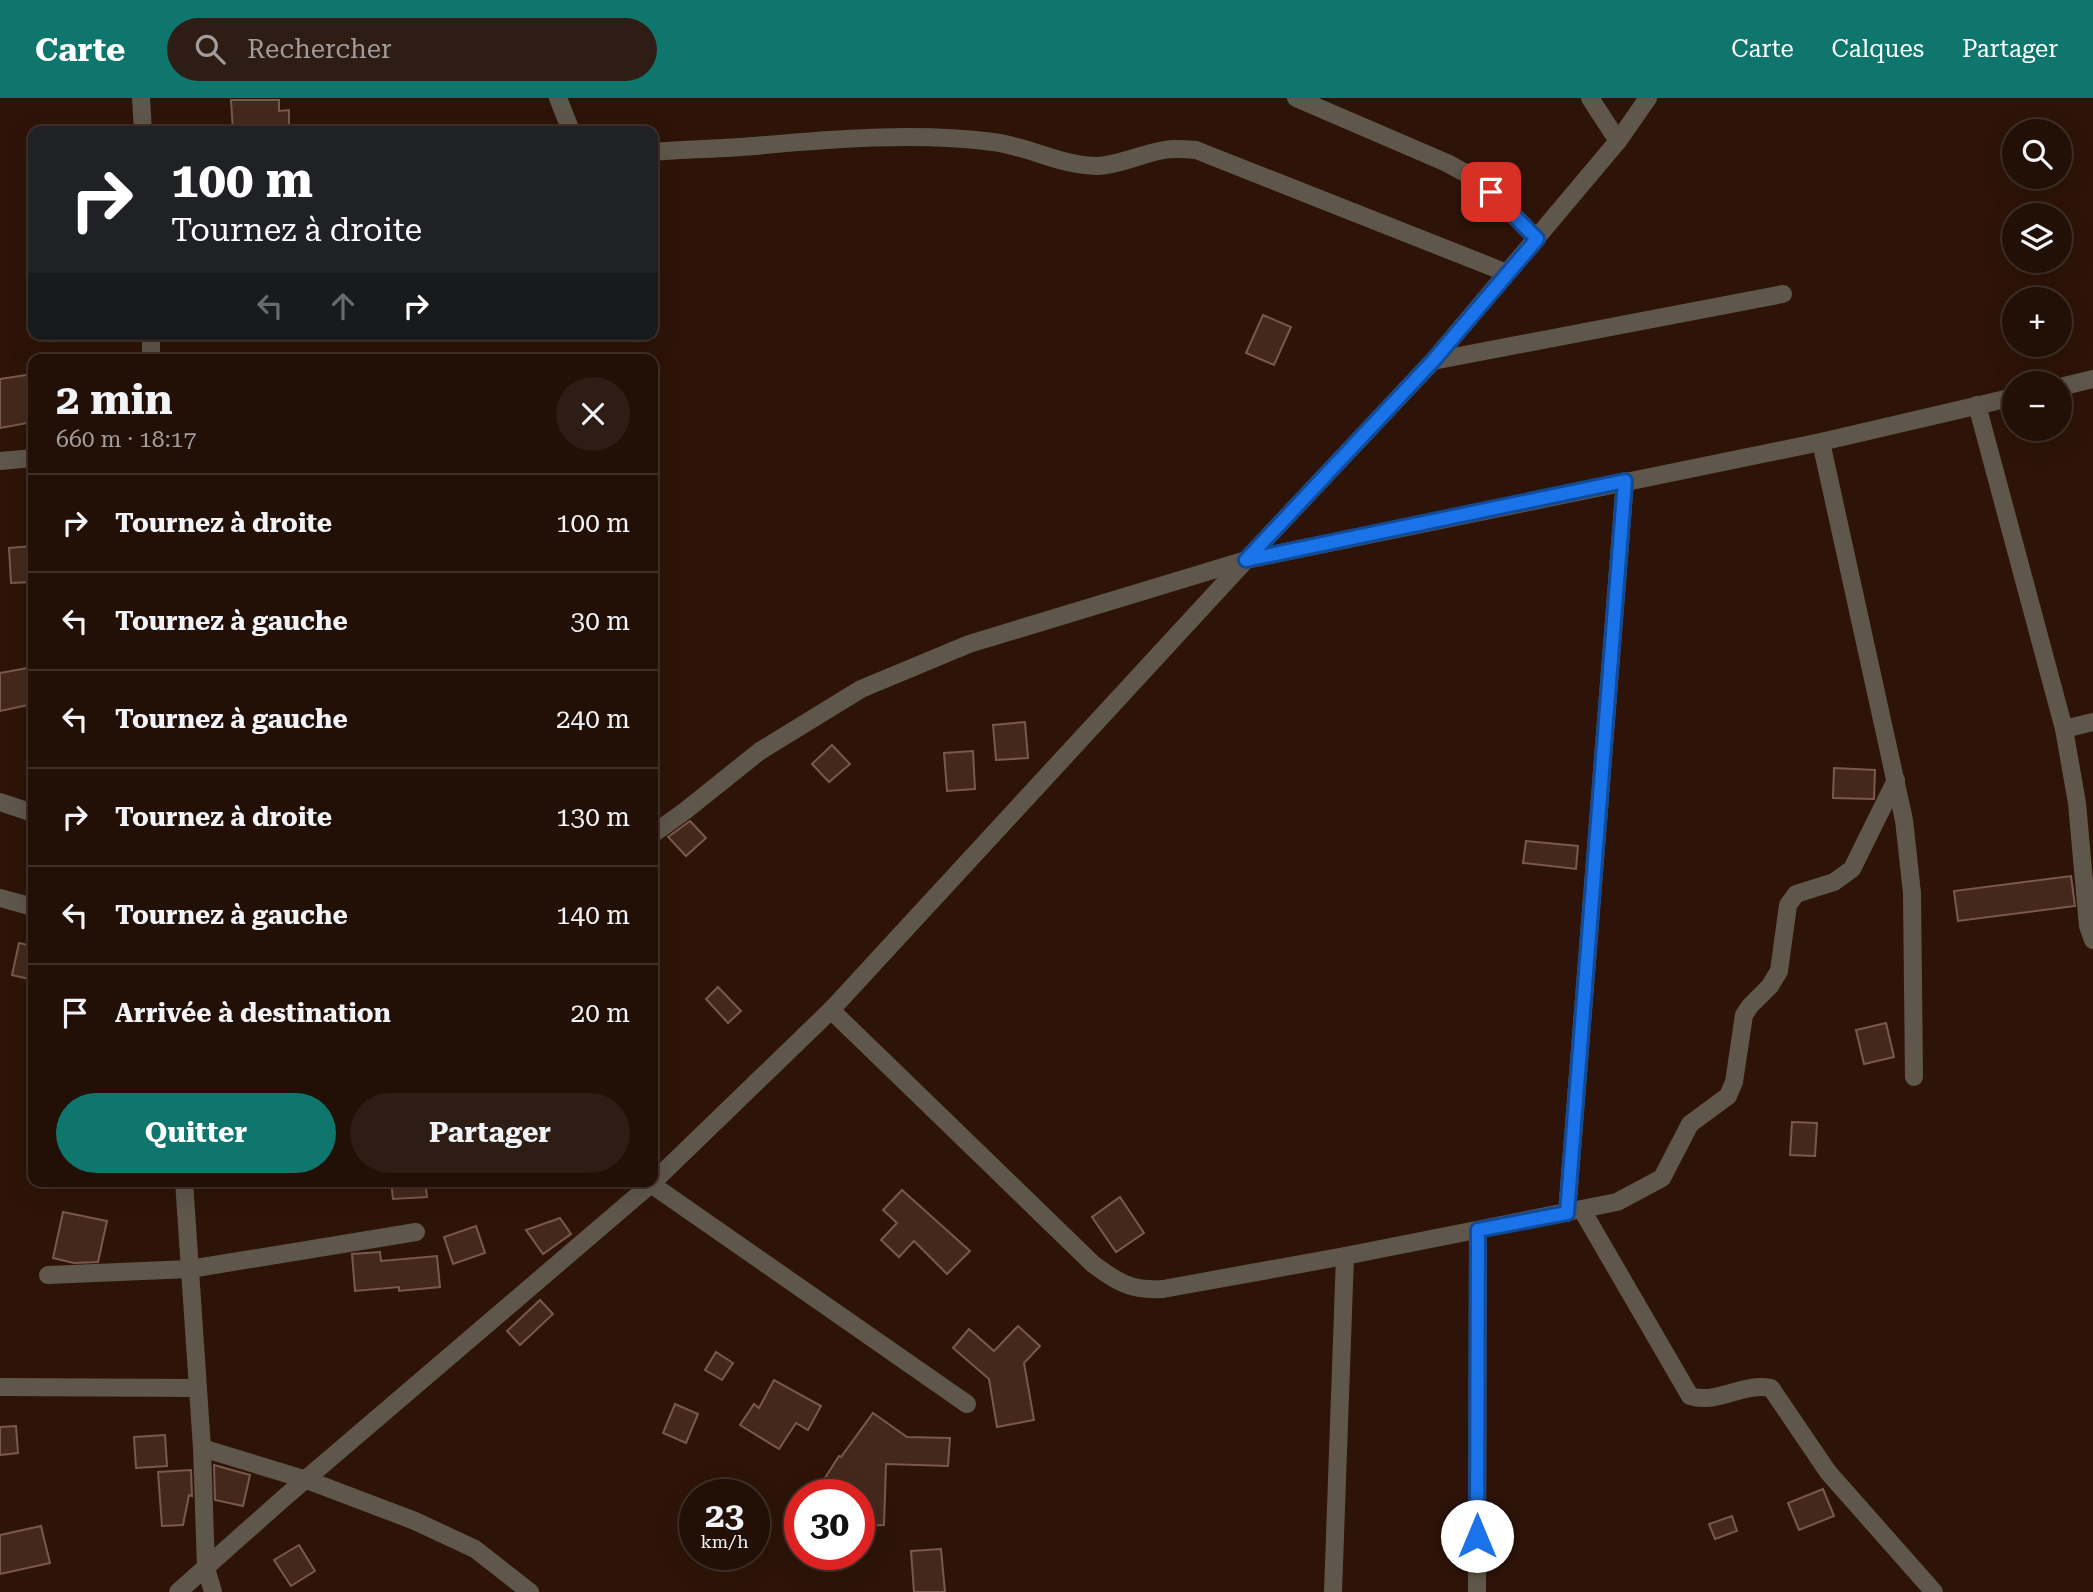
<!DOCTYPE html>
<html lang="fr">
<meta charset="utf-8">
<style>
:root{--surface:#220f06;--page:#2e1d14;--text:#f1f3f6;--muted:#a29c9b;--line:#3f2f28;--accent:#0f766e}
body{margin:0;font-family:"Roboto Serif",serif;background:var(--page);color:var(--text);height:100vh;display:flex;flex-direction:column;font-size:26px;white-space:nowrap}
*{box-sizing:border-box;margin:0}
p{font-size:23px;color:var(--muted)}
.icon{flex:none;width:38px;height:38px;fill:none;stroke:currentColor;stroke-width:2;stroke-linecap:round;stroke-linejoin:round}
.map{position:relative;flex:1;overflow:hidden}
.panel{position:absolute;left:28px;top:256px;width:630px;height:833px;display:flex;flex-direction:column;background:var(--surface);border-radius:14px;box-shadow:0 7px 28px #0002,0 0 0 2px var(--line)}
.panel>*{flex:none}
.guide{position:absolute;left:28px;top:28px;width:630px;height:214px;border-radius:14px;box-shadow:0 7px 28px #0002,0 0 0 2px var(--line);background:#202124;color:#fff;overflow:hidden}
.controls{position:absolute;left:2002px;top:21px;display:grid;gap:14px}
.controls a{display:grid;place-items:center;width:70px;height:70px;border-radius:50%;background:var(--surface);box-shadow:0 7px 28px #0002,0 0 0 2px var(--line);font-size:35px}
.speed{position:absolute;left:679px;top:1381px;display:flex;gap:14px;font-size:35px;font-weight:700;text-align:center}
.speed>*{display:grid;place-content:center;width:91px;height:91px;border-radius:50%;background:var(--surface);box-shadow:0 7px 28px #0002,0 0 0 2px var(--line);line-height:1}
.speed small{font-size:18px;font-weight:400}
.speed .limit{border:10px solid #d22;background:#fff;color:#111}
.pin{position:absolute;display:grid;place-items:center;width:60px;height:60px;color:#fff;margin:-30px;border-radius:14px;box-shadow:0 4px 10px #0006}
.me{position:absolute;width:77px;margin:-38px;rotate:0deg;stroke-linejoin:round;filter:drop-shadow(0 0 5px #0008)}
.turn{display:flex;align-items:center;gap:24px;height:147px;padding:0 28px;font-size:32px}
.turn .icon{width:91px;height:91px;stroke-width:2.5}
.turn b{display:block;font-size:49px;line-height:60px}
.lanes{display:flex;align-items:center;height:66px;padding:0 28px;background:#0003;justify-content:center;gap:35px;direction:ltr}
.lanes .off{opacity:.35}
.round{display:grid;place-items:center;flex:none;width:74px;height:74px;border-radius:37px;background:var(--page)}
.overview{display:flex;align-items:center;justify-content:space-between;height:119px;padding:0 28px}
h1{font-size:42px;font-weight:700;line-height:52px}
.action{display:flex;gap:14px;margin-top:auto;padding:14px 28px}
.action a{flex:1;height:80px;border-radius:42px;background:var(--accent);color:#fff;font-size:28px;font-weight:700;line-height:80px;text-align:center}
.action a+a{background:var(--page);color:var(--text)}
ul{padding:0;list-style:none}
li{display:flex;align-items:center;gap:21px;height:98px;padding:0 28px;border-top:2px solid var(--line)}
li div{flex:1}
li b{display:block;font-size:26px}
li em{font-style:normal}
header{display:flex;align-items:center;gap:42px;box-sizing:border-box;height:98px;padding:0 35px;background:var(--accent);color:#fff}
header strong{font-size:33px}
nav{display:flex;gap:38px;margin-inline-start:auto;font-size:24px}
.search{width:490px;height:63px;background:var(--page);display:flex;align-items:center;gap:18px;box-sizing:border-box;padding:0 24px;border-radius:38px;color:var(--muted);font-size:26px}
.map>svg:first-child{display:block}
.building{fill:#45281c;stroke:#7a594c;stroke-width:2}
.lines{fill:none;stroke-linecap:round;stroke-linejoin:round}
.street{stroke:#5f574b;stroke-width:18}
.route-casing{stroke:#114b97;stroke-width:18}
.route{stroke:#1a73e8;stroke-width:12}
</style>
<header>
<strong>Carte</strong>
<div class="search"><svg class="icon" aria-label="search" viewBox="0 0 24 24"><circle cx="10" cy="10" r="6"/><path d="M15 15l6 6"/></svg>Rechercher</div>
<nav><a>Carte</a><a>Calques</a><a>Partager</a></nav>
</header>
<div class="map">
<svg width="2093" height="1494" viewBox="0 0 2093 1494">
<rect width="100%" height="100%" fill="#2e1408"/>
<g class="building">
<polygon points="231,2 279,2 279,13 289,12 289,33 233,33"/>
<polygon points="1263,217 1291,229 1274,267 1246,255"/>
<polygon points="33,276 33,324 0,330 0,281"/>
<polygon points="33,448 33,484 11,485 9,450"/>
<polygon points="33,569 33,606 0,613 0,575"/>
<polygon points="1025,624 1028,660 996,662 993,627"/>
<polygon points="832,647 850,666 829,684 812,666"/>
<polygon points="973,653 975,691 947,693 944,655"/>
<polygon points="1834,670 1875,672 1874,701 1833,700"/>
<polygon points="690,723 706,740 686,758 668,739"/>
<polygon points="1526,743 1578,748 1576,771 1523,765"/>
<polygon points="2071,778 2075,808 1958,823 1954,793"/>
<polygon points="19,845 33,848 33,882 12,877"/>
<polygon points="718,889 741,913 728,925 706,901"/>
<polygon points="1886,925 1894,959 1864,966 1856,932"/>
<polygon points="1792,1024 1817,1025 1815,1058 1790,1057"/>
<polygon points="391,1083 425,1083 427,1099 393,1101"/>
<polygon points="902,1092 970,1153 947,1176 914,1143 899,1159 881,1142 897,1125 883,1112"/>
<polygon points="1120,1099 1144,1135 1116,1154 1092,1119"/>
<polygon points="63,1114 107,1123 98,1164 74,1165 53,1160"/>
<polygon points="560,1120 571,1136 543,1156 526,1132"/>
<polygon points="476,1128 485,1155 453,1166 444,1139"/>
<polygon points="380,1154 381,1163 437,1158 440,1189 399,1193 399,1189 355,1193 352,1156"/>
<polygon points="540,1202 553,1216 520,1247 507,1233"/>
<polygon points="1018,1228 1040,1248 1024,1265 1034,1322 997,1329 989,1281 953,1250 969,1231 994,1253"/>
<polygon points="716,1254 733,1265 722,1282 705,1272"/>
<polygon points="774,1282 821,1308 808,1332 796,1325 779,1351 740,1327 754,1306 759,1310"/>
<polygon points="675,1306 698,1316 686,1345 663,1335"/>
<polygon points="873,1315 907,1339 950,1340 948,1368 886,1366 884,1427 859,1428 859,1396 844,1396 823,1383 839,1358 841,1359"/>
<polygon points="16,1328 18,1355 0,1357 0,1329"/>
<polygon points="165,1337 167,1368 136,1370 134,1339"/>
<polygon points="214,1367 250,1377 243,1408 215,1402"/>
<polygon points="191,1372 192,1398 189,1397 183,1427 162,1428 158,1374"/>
<polygon points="1823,1391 1834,1418 1799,1432 1788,1405"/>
<polygon points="1732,1418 1737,1433 1715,1441 1709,1426"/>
<polygon points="41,1428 50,1465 0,1476 0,1437"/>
<polygon points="299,1447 315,1473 291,1488 274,1462"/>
<polygon points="941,1451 945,1494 914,1494 911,1453"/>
</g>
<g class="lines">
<g class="street">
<polyline points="141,0 143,33"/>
<polyline points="558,0 571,33"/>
<polyline points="1296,0 1447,65 1480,83 1537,141"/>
<polyline points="1590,0 1618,43"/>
<path d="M653,54C686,51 720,51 754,48C830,41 916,34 993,44C1028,48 1061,68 1097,68C1120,67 1141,56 1164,52C1174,50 1185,51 1196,52L1507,175"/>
<polyline points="151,261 151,236"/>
<polyline points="1433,263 1783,196"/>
<polyline points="2060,289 2093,281"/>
<polyline points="1977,307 2064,631 2077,705 2088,828 2093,842"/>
<polyline points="1821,344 1904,722 1912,795 1914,979"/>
<polyline points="0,363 33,360"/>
<polyline points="2064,631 2093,624"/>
<polyline points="0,704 33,715"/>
<polyline points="653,736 685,713 760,653 861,591 969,546 1246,462 1821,344 2014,299"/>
<polyline points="0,800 33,809"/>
<path d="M831,912L1093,1166C1117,1184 1131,1193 1163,1191L1345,1158L1617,1104L1662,1080L1690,1026L1728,998L1734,984L1744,917L1750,908L1770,888L1779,873L1788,807L1796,796L1834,784L1852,771L1896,682"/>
<polyline points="184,1083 202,1350 206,1470 213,1494"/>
<polyline points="651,1086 967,1306"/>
<path d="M1582,1112L1690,1298C1717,1307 1743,1284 1771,1290L1828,1374L1934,1494"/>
<polyline points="1567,1115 1625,383"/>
<polyline points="48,1177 190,1171 416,1134"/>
<polyline points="0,1289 198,1290"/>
<polyline points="202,1350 307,1382 415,1423 475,1451 530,1494"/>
<polyline points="178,1494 285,1399 651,1086 831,912 1246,462 1433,263 1618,43 1648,0"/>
<polyline points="1333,1494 1345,1158"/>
<polyline points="1477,1494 1478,1132"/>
</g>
</g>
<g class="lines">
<g class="route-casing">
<polyline id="route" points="1477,1438 1478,1132 1567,1115 1625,383 1246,462 1433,263 1537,141 1491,94"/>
</g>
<use href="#route" class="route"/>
</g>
</svg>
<div class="controls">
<a><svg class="icon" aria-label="search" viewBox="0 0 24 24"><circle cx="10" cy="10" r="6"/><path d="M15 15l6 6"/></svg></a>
<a><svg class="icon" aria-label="layers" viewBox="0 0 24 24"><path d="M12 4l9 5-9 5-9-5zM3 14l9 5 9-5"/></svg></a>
<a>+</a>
<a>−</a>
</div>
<div class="speed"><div>23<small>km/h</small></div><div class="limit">30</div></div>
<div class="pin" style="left:1491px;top:94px;background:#d93025"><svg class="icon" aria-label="arrive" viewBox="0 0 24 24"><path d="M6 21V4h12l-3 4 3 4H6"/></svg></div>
<svg class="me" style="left:1477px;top:1438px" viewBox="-20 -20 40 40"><circle r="19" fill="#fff"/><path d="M0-13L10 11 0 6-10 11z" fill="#1a73e8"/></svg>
<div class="guide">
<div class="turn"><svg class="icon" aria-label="right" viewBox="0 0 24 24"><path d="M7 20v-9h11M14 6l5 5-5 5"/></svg><div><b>100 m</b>Tournez à droite</div></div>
<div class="lanes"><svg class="icon off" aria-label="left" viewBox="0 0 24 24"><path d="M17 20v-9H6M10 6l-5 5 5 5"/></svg><svg class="icon off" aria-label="ahead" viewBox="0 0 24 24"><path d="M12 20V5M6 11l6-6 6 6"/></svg><svg class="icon" aria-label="right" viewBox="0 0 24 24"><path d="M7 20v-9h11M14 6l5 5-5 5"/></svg></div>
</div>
<section class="panel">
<div class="overview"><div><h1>2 min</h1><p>660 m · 18:17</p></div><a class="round"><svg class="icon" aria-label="close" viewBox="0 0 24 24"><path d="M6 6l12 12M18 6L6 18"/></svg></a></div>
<ul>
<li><svg class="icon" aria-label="right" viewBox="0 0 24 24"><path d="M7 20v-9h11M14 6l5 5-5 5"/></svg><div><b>Tournez à droite</b></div><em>100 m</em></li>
<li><svg class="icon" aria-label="left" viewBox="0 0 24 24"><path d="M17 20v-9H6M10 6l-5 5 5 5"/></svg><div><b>Tournez à gauche</b></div><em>30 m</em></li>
<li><svg class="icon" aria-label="left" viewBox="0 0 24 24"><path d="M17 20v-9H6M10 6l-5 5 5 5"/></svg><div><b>Tournez à gauche</b></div><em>240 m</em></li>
<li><svg class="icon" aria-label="right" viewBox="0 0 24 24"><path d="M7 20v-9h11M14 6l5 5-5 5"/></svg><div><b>Tournez à droite</b></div><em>130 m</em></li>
<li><svg class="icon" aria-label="left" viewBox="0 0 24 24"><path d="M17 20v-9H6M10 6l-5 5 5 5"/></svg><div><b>Tournez à gauche</b></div><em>140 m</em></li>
<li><svg class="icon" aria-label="arrive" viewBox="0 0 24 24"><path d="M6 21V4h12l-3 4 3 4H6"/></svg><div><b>Arrivée à destination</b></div><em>20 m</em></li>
</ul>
<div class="action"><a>Quitter</a><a>Partager</a></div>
</section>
</div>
